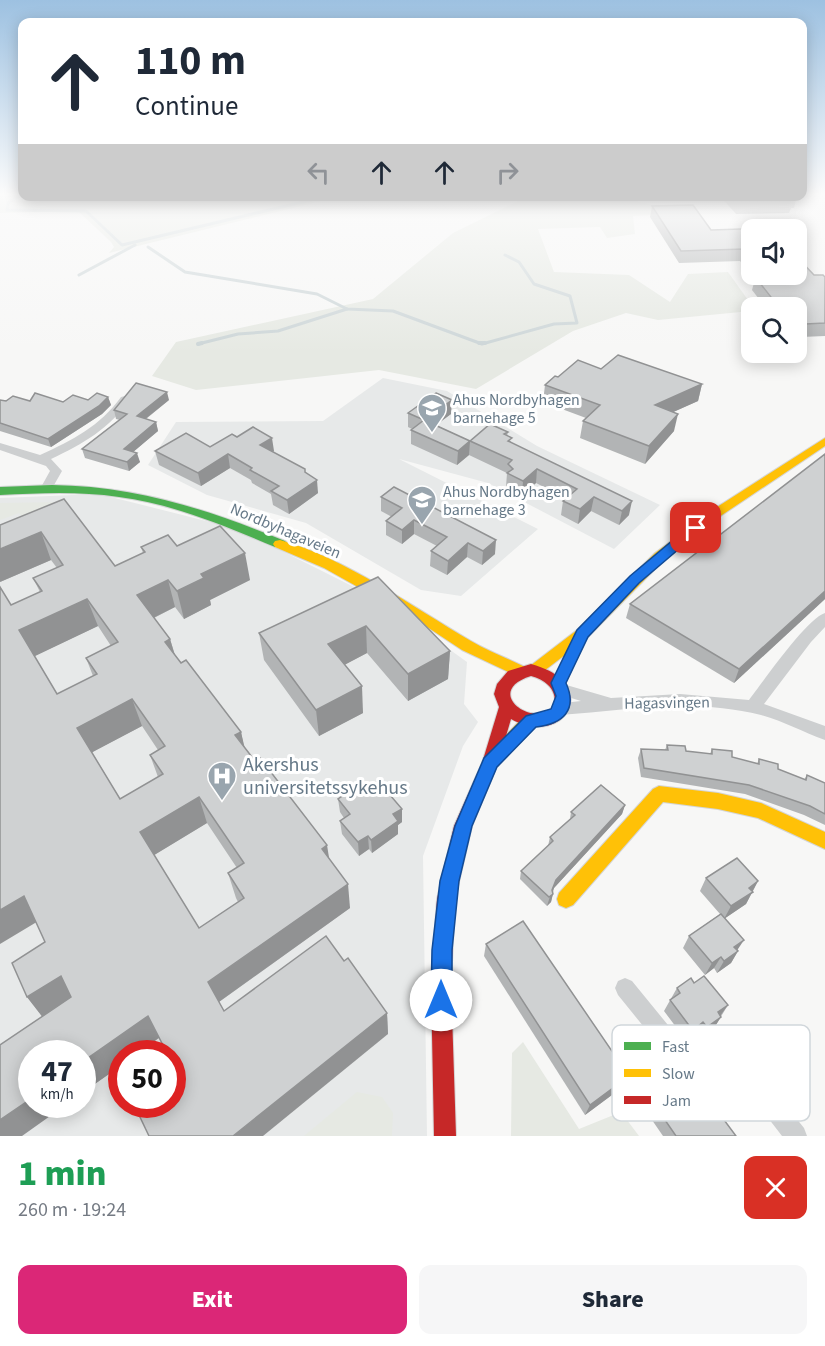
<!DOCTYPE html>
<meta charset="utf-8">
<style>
:root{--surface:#fff;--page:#f6f6f7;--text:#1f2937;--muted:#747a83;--accent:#db2777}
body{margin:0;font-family:"Source Sans 3",sans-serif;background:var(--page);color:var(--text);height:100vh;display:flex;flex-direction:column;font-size:22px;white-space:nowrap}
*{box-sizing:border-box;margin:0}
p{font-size:20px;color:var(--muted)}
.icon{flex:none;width:33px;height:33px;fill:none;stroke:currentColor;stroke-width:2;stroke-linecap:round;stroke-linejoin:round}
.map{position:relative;height:1136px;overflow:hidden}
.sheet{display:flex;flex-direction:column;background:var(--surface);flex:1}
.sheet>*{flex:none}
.top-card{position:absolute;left:18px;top:18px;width:789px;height:183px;border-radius:12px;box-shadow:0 3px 15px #0003;background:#fff;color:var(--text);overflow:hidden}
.fabs{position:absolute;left:741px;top:219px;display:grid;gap:12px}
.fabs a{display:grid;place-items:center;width:66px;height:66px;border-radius:12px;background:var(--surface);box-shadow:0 3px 15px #0003;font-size:30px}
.speed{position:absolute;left:18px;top:1040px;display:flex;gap:12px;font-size:30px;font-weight:700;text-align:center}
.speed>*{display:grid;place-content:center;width:78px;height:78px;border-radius:50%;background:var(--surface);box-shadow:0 3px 15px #0003;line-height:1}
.speed small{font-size:15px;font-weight:400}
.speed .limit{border:9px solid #d22;background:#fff;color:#111}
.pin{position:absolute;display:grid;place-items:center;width:51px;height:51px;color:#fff;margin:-26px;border-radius:12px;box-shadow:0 3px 9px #0006}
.me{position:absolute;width:66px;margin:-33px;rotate:0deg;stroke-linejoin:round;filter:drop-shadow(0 0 4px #0008)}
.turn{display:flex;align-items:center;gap:21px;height:126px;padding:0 18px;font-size:27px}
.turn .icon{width:78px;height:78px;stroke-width:2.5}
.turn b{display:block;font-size:42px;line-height:51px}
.lanes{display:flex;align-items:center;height:57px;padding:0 18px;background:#0003;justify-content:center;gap:30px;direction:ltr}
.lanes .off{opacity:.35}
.round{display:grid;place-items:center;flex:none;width:63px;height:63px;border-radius:12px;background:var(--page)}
.overview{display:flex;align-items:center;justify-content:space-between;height:102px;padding:0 18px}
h1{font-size:36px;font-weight:800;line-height:45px;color:#1e9e55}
.action{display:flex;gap:12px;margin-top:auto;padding:12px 18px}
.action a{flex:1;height:69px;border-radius:12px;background:var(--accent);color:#fff;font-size:24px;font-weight:800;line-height:69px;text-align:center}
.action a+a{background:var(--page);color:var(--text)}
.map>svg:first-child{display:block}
.built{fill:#e7e9e9;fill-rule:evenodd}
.green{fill:#e6e9e3}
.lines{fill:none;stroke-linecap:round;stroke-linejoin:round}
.stream-far1{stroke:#ccd5d7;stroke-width:3}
.stream{stroke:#ccd5d7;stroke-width:4}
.fast-casing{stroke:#d4d5d6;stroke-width:2}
.slow-casing{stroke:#d4d5d6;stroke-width:2}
.jam-casing{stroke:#d4d5d6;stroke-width:2}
.street{fill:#cdcfd0;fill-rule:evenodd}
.fast{fill:#4caf50;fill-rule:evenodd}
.slow{fill:#ffc107;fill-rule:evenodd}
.jam{fill:#c62828;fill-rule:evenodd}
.wall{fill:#b2b4b5;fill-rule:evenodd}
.shaded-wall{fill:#919293}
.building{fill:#cfd1d2;stroke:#919293;stroke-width:1.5;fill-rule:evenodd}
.route{fill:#1a73e8;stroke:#114b97;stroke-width:1.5}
.labels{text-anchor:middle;stroke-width:6;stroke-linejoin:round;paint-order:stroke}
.poi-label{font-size:16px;fill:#667988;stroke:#fff;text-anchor:start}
.street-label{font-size:16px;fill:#667988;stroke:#fff}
.near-poi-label{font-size:20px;fill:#667988;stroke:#fff;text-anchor:start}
.key{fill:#fff;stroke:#d1d7db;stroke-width:1.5}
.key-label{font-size:16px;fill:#667988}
</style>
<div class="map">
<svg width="825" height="1136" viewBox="0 0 825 1136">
<rect width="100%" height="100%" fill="#f7f7f6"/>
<g class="built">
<polygon points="383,378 447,391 537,446 660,505 614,549 488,483 399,459 538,529 461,596 421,590 306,523 207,495 148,465 176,422 323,421"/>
<path d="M99,494L238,529L382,601L467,662L464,704L478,722L463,746L423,856L427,1136H0V498ZM32,1053H82V1104H32ZM122,1053H172V1104H122Z"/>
</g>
<g class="green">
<polygon points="0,194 22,194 22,196 338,197 109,253 114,247 111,242 78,211 0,213"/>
<polygon points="526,197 622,197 655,206 659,215 633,216 635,234 607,238 600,227 538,229 554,272 629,275 670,302 688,274 728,272 753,307 751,311 658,320 626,313 573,331 476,389 379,370 196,390 152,376 176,342 373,299 453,233"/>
<polygon points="64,502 24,519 19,513 0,520 0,503"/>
<polygon points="523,1042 579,1129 621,1112 639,1136 511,1136 512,1053"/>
<polygon points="357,1092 382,1097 393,1113 392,1136 304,1136"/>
</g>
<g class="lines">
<g class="stream-far1">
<polyline points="22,194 8,203 7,210 86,211 122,245 328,196"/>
<polyline points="148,247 185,272 317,294 347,309 393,311 482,344 554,324 577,323 570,296 534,284 519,262 505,255"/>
<polyline points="79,275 135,245"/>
<polyline points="198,344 238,334 278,331 347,309"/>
</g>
<g class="stream">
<polyline points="479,343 485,343"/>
<polyline points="198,344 202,343"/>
</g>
<g class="fast-casing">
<path id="fast" d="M52,485C136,486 207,509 285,541L287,544L285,547H275C225,526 173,504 119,497C79,491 40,493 0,495V487Z"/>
</g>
<g class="slow-casing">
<g id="slow">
<polygon points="825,438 825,446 722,515 665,559 587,638 540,674 535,676 530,674 527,670 530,666 577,630 655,553 714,509"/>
<path d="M280,540C345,558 413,607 471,641C488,651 507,658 525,667L528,671L525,675L520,677L515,675L462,650L415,619L324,568L275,547L273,544L275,541Z"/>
<polygon points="531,713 537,715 539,720 537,725 498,766 492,768 486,766 484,761 486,756 525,715"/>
<polygon points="659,786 718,793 761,803 825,832 825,849 758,818 718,809 663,802 573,905 566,908 559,905 557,899 559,893 653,789"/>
</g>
</g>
<g class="jam-casing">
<path id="jam" d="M531,664C603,683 565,749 511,719L498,763L472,826L455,899L451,983L456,1136H434L431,983L437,899L454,826L482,763L499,707L494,694L497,684L508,671ZM531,676C545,680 556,688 555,704C537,732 480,692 531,676Z"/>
</g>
<g class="street">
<path d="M125,396L130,399C109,429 83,444 51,459L62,471L50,492H42L40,489L50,471L46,466L0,450V443L40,455C73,440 100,426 121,397Z"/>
<path d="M825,613V627L811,642L764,704L825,726V740C803,732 783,721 761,715C695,698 626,710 560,715L554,714L552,709L554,704L581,701L558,694L555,690L558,686L563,684L611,698L680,694L749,700C763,682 807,618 825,613Z"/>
<path d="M625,978L632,981L681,1041H704L725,1034L732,1038L804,1128L807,1136H782L721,1057C704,1063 686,1066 669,1058L618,995L615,988L618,981Z"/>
</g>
<use href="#fast" class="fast"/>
<use href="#slow" class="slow"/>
<use href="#jam" class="jam"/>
</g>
<g class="wall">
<polygon points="720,196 797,196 794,208 791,208 789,213 736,214"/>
<polygon points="652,206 711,230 752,230 752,274 740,261 679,263 650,217"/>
<polygon points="752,274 796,274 825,277 825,336 801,337 796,331 796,308 766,308 752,290 755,279"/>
<polygon points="601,369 702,384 698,401 673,412 674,431 645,464 580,438 583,421 586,418 543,402 545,385 558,377"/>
<polygon points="108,397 111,405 102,414 51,447 0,431 0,400 63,402"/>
<polygon points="169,400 146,419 156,422 158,431 133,452 140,462 129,471 85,458 82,449 120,420 116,419 114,410"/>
<polygon points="408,413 451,414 436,425 470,441 508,432 507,436 512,443 629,515 619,525 591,511 578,524 561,515 563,501 566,498 536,483 522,495 506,487 507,473 469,455 457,465 411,444 411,430 412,429 408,427"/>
<polygon points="237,437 274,451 273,452 305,473 318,493 289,514 273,505 271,494 252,483 251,480 230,468 201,486 159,465 155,451 210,447"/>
<polygon points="381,497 495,554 482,565 467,557 447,575 430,566 431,551 437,546 414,534 402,544 386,535 386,521 392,517 381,511"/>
<path d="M64,499L115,566L143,553L141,547L177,546L250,580L210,600L211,605L184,619L175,607L154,618L170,639L175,655L241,732L244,747L329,858L350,908L219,1002L224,1011L344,961L387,1013L388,1034L183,1083L159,1038L82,1093V1053L42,1016L27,997L45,942L36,922L11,605L40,592L33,578L57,568L51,560L0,582ZM98,626L111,646L86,658L93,676L57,694L34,656ZM142,726L158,750L150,755L158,777L120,799L92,752ZM207,823L237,868L228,873L236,898L238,902L199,928L154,855Z"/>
<polygon points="378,577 450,651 448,679 408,701 367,653 344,665 363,713 319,736 264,660 259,633"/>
<polygon points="825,599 734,683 626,618 630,604"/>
<polygon points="667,745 686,751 710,754 712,749 732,757 757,764 759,759 778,769 804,780 807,775 825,783 825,825 804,815 745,794 641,777 638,758 641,749 665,750"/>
<polygon points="368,788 402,809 402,822 398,825 398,834 372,853 369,849 359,856 342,834 340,821 344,818 340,812 338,799"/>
<polygon points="625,805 622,814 554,888 551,902 547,906 520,879 521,871 548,846 550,837 570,819 571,812"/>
<polygon points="706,878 758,881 746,904 725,918 738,951 731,963 717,973 714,968 705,975 683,948 689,936 720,914 700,891"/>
<polygon points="486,944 624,1086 585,1115 484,956"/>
<polygon points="694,983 728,1005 714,1028 700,1038 696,1033 689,1039 685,1039 664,1011 677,988"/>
<polygon points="647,1094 736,1136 663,1136 641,1104"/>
</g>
<g class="shaded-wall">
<polygon points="702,384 698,401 651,422 655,405"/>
<polygon points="167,392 169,400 139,424 137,416"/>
<polygon points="108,397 111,405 102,414 51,447 48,439"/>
<polygon points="452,400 451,414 424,434 424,420"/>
<polygon points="678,414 674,431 645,464 649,446"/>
<polygon points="156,422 158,431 126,458 124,449"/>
<polygon points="272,438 274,451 262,458 260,445"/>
<polygon points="470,441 469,455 457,465 458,451"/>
<polygon points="137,453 140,462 129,471 127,462"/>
<polygon points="228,454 230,468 201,486 198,473"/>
<polygon points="537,469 536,483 522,495 523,481"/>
<polygon points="317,480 318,493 289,514 287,500"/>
<polygon points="594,497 591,511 578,524 580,509"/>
<polygon points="632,501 629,515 619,525 622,511"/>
<polygon points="414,520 414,534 402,544 402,530"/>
<polygon points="41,532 51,560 0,582 0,549"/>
<polygon points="496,540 495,554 482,565 483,551"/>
<polygon points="468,543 467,557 447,575 448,561"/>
<polygon points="245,553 250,580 210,600 211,605 184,619 177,591 201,574"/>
<polygon points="168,580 175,607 145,622 137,595"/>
<polygon points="825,591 825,599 734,683 739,669"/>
<polygon points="87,599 98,626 31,658 19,630"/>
<polygon points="366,626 367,653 331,672 328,644"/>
<polygon points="170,639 178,666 165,642"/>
<polygon points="450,651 448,679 408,701 408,674"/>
<polygon points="362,686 363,713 319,736 316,710"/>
<polygon points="132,699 142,726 89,754 77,728"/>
<polygon points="241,732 247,758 235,735"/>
<polygon points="199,797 207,823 151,857 140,832"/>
<polygon points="625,805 622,814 554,888 551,895 553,894 551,902 547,906 552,890 556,880"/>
<polygon points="402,809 402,822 398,825 398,834 372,853 371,840 393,814"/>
<polygon points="368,836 369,849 359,856 358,842"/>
<polygon points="327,845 331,870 322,849"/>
<polygon points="758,881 746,904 724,919 731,906 749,888"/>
<polygon points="348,884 350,908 216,1004 208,982"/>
<polygon points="24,896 40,920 0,944 0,910"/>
<polygon points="744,940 736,952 734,947"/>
<polygon points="738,951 731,963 717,973 724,961"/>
<polygon points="721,957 714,968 705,975 712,963"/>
<polygon points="61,976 76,998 44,1019 27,997"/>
<polygon points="728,1005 720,1016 718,1012"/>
<polygon points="387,1013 388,1034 263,1136 233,1136"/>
<polygon points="148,1016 160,1037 138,1053 122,1053 122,1065 82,1093 82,1062"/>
<polygon points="721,1017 714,1028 700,1038 707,1027"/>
<polygon points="703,1022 696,1033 689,1039 696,1028"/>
<polygon points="629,1076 624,1086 585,1115 590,1105"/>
<polygon points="32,1098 32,1104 67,1104 22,1136 0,1136 0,1120"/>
</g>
<g class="building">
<polygon points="737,196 792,196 794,198 739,199"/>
<polygon points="693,205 711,230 772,228 773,230 752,230 752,258 744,249 681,251 652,206"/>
<polygon points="796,256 814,275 823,275 825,277 825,323 805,324 796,313 796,308 792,308 790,305 778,306 756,278 767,277 765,274 796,274"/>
<polygon points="618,355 702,384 655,405 678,414 649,446 583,421 600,405 545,385 555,376 558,377 578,360 601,369"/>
<polygon points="136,383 167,392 137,416 156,422 124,449 137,453 127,462 82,449 127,414 114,410"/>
<polygon points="35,393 63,402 73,395 88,400 97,393 108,397 99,406 48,439 0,423 0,400 6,401 13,396 30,401"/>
<polygon points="436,393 452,400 424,420 470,441 490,424 508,432 504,434 512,438 508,441 632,501 622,511 594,497 580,509 563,501 577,489 537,469 523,481 507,473 513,469 508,464 512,460 470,441 458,451 411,430 424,420 408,413"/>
<polygon points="253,427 272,438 260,445 305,469 305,472 317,480 287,500 271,491 279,486 250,470 252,468 228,454 198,473 155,451 186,433 210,447 232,434 237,437"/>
<polygon points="825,454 825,591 739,669 630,604"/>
<polygon points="394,487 496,540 483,551 468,543 448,561 431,551 447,537 414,520 402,530 386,521 402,508 381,497"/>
<path d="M64,499L115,566L145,552L141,547L168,535L177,546L220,526L245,553L201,574L204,578L177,591L168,580L137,595L170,639L165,642L181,663L186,660L241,732L235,735L255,761L260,758L327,845L322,849L348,884L208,982L224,1011L326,936L344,961L348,958L387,1013L233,1136H149L139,1115L154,1104H172V1090L183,1083L172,1064V1053H167L148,1016L82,1062V1053H32V1098L0,1120V1045L71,997L61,976L27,997L12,963L45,942L24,896L0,910V587L11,605L42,591L33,578L63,565L41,532L0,549V525ZM87,599L118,642L86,658L97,674L57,694L19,630ZM132,699L165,746L150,755L163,774L120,799L77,728ZM199,797L244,863L228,873L244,898L199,928L140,832Z"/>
<polygon points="378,577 450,651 408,674 366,626 328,644 362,686 316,710 259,633"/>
<polygon points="667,745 685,746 686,751 712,754 712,749 732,751 732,757 759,764 759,759 778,764 778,769 806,780 807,775 825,783 825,814 810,806 749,785 644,768 641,749 668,750"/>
<polygon points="378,781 402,809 393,814 398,821 371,840 368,836 358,842 340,821 350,814 338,799 363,782 368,788"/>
<polygon points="601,785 625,805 556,880 552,890 553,894 549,897 521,871 553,841 550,837 575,815 571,812"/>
<polygon points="737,858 758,881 749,888 753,892 731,906 706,878"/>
<polygon points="721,914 744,940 734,947 738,951 724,961 721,957 712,963 689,936"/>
<polygon points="523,921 629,1076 590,1105 486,944"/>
<polygon points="704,976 728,1005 718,1012 721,1017 707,1027 703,1022 696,1028 691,1028 670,1000 680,993 677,988 691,978 694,983"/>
<polygon points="684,1066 736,1136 676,1136 647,1094"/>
</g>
<linearGradient id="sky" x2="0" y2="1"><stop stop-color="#9dc1e1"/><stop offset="0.55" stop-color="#fbfbfb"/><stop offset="1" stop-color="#fbfbfb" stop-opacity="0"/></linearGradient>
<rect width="825" height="353" fill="url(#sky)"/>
<path class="route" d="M696,524L702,528L700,531L639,583L588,637L566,683C578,710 563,724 536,727L497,767L472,826L459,881L452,950V1000L449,1007L441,1010L434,1007L431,1000L432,950L440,881L455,826L484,758L526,716L551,709L556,696L551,683L577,630L630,576L691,525Z"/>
<defs>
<g id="school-pin" transform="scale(1.5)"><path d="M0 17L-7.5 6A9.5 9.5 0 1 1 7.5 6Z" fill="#99a5ae" stroke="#fff"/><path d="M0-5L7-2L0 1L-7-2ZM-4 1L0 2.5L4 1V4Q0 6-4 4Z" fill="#fff"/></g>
<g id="hospital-pin" transform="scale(1.5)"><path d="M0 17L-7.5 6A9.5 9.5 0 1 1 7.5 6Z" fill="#99a5ae" stroke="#fff"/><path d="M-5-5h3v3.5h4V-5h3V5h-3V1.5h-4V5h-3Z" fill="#fff"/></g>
</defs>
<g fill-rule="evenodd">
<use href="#school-pin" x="432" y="408"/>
<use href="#school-pin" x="422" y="500"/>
<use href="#hospital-pin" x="222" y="776"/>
</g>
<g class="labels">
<g class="poi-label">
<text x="453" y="405">Ahus Nordbyhagen<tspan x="453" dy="18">barnehage 5</tspan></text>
<text x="443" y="497">Ahus Nordbyhagen<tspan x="443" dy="18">barnehage 3</tspan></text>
</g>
<g class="street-label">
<text transform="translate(286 530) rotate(23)" y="6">Nordbyhagaveien</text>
<text transform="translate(667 702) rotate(-1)" y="6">Hagasvingen</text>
</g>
<g class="near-poi-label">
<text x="243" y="771">Akershus<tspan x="243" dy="23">universitetssykehus</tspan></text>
</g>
</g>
<rect x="612" y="1025" width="198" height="96" rx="9" class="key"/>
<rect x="624" y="1042" width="27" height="8" fill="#4caf50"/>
<rect x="624" y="1069" width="27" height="8" fill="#ffc107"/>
<rect x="624" y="1096" width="27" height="8" fill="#c62828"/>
<g class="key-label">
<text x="662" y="1052">Fast</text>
<text x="662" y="1079">Slow</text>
<text x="662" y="1106">Jam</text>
</g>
</svg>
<div class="fabs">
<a><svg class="icon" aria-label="sound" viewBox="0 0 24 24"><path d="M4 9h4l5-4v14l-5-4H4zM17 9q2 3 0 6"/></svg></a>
<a><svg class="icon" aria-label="search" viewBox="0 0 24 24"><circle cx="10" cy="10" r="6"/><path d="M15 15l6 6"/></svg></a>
</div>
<div class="speed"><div>47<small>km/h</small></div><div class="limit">50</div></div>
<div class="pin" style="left:696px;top:528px;background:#d93025"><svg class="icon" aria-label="arrive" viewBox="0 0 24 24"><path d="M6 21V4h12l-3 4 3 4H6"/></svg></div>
<svg class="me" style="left:441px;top:1000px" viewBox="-20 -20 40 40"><circle r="19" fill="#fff"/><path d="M0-13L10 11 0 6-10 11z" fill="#1a73e8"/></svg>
<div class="top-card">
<div class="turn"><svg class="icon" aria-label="ahead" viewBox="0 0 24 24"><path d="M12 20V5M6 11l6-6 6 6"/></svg><div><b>110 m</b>Continue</div></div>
<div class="lanes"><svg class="icon off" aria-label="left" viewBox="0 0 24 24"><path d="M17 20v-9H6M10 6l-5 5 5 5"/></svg><svg class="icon" aria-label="ahead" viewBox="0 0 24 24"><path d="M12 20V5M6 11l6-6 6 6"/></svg><svg class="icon" aria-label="ahead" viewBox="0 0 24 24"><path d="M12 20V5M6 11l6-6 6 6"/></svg><svg class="icon off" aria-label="right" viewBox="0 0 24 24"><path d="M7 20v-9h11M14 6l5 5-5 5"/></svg></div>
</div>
</div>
<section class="sheet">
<div class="overview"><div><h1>1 min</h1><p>260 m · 19:24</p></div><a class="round" style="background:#d93025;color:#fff"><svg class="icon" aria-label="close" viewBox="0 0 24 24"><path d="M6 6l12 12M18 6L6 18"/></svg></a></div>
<div class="action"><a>Exit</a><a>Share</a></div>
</section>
